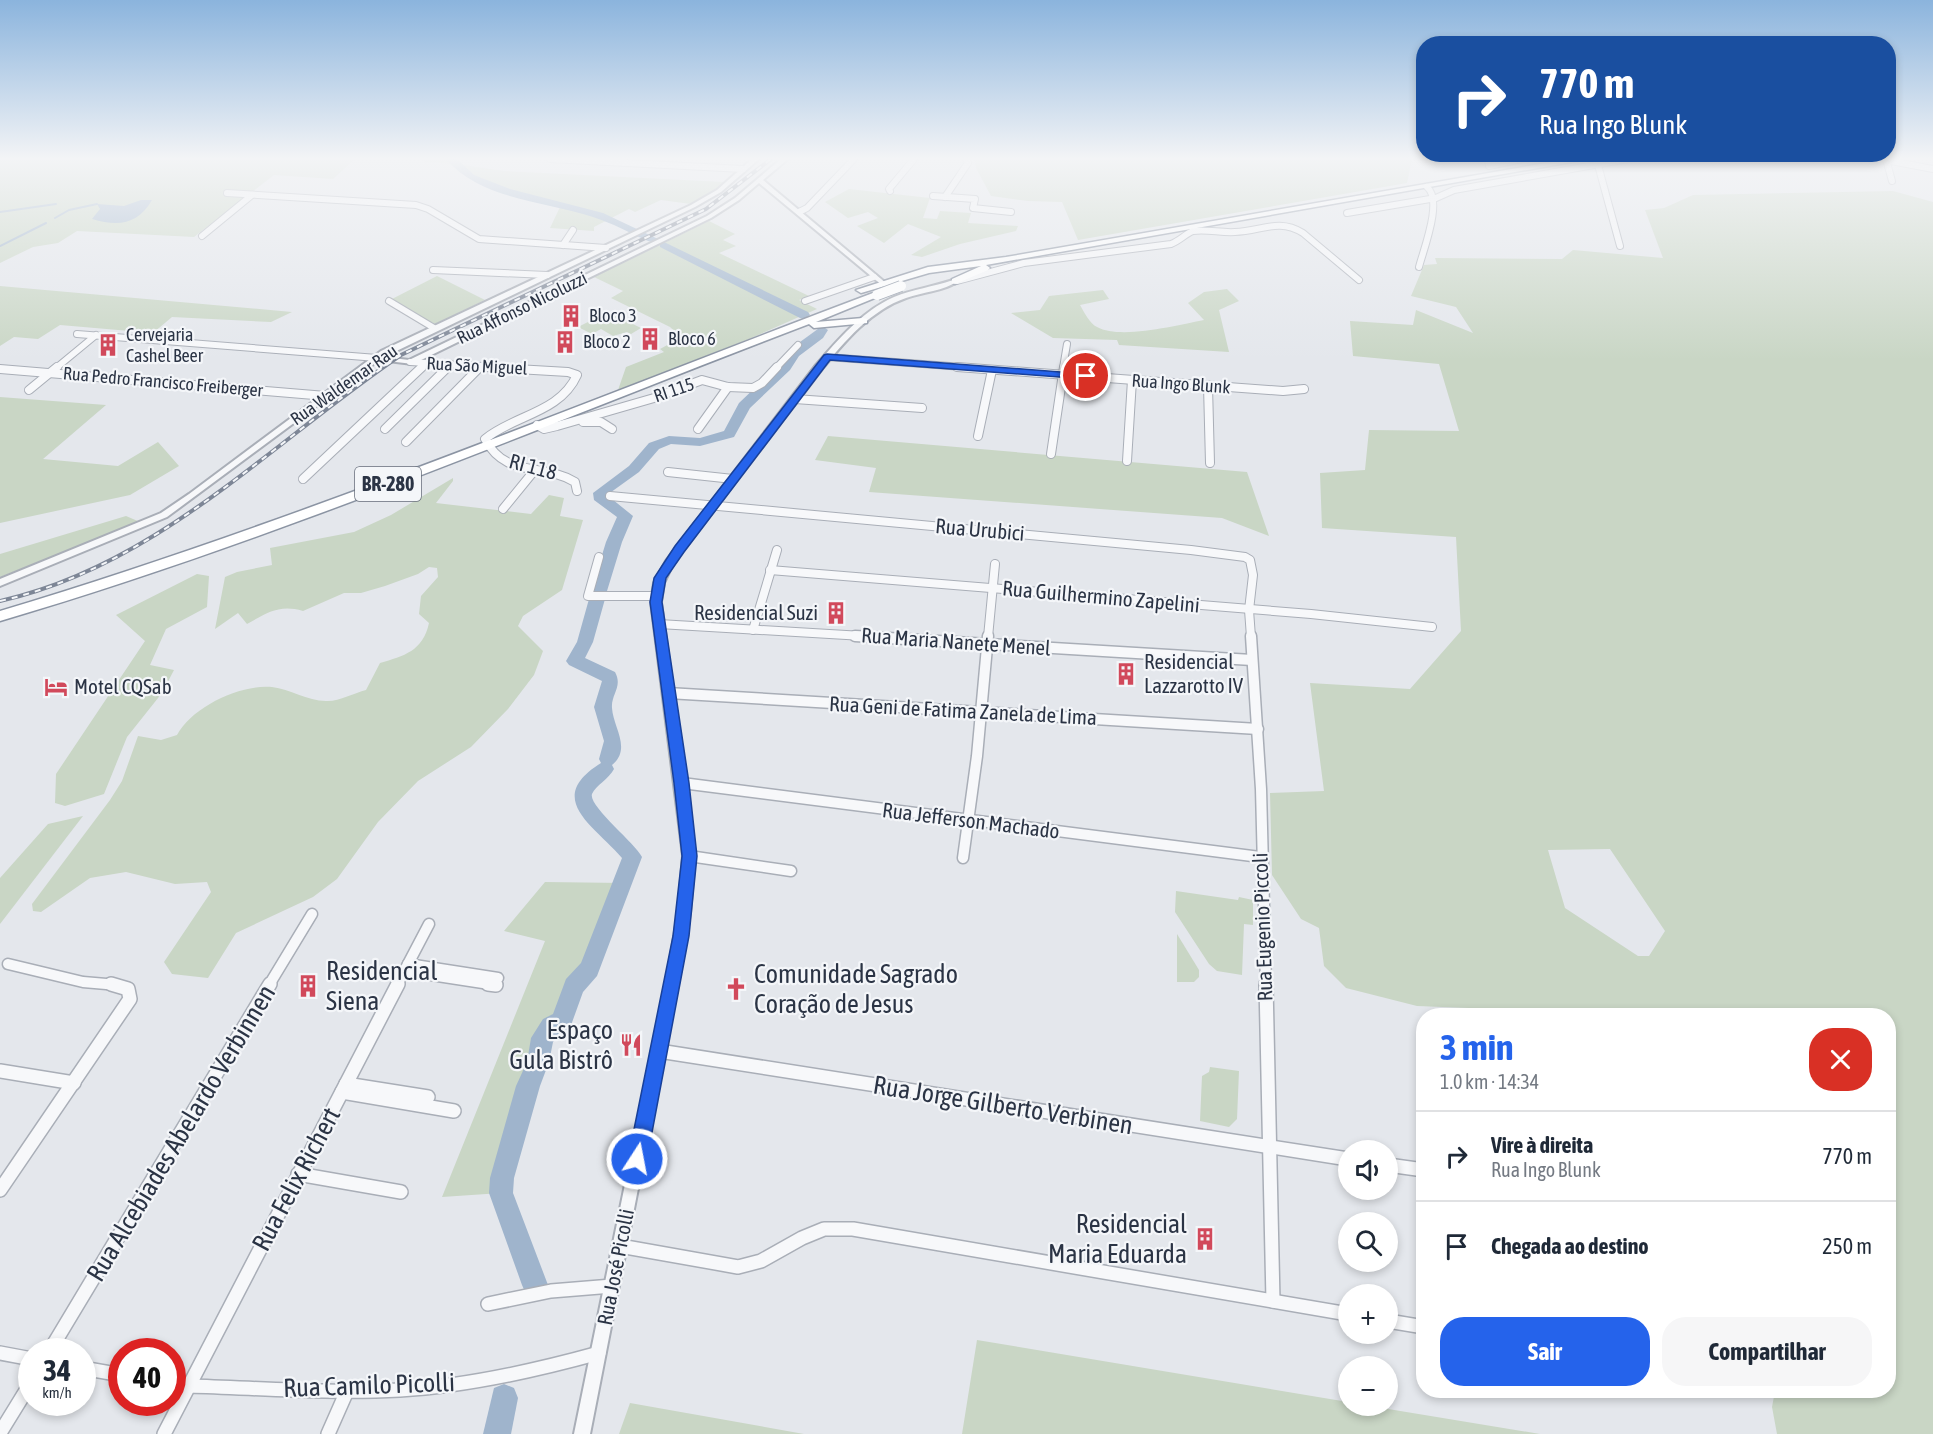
<!DOCTYPE html>
<html lang="pt">
<meta charset="utf-8">
<style>
:root{--surface:#fff;--page:#f6f6f7;--text:#1f2937;--muted:#747a83;--line:#e0e1e3;--accent:#2563eb}
body{margin:0;font-family:"Asap Condensed",sans-serif;background:var(--page);color:var(--text);height:100vh;display:flex;flex-direction:column;font-size:22px;white-space:nowrap}
*{box-sizing:border-box;margin:0}
p{font-size:20px;color:var(--muted)}
.icon{flex:none;width:33px;height:33px;fill:none;stroke:currentColor;stroke-width:2;stroke-linecap:round;stroke-linejoin:round}
.map{position:relative;flex:1;overflow:hidden}
.sheet{position:absolute;left:1416px;top:1008px;width:480px;height:390px;display:flex;flex-direction:column;background:var(--surface);border-radius:24px;box-shadow:0 3px 9px #0003}
.sheet>*{flex:none}
.banner{position:absolute;left:1416px;top:36px;width:480px;height:126px;border-radius:24px;box-shadow:0 3px 9px #0003;background:#1a4fa0;color:#fff;overflow:hidden}
.buttons{position:absolute;left:1338px;top:1140px;display:grid;gap:12px}
.buttons a{display:grid;place-items:center;width:60px;height:60px;border-radius:50%;background:var(--surface);box-shadow:0 3px 9px #0003;font-size:30px}
.speed{position:absolute;left:18px;top:1338px;display:flex;gap:12px;font-size:30px;font-weight:700;text-align:center}
.speed>*{display:grid;place-content:center;width:78px;height:78px;border-radius:50%;background:var(--surface);box-shadow:0 3px 9px #0003;line-height:1}
.speed small{font-size:15px;font-weight:400}
.speed .limit{border:9px solid #d22;background:#fff;color:#111}
.pin{position:absolute;display:grid;place-items:center;width:51px;height:51px;color:#fff;margin:-26px;border:3px solid #fff;border-radius:50%;box-shadow:0 2px 6px #0007}
.me{position:absolute;width:66px;margin:-33px;rotate:11deg;stroke-linejoin:round;filter:drop-shadow(0 0 4px #0008)}
.turn{display:flex;align-items:center;gap:21px;height:126px;padding:0 24px;font-size:27px}
.turn .icon{width:78px;height:78px;stroke-width:2.5}
.turn b{display:block;font-size:42px;line-height:51px}
.round{display:grid;place-items:center;flex:none;width:63px;height:63px;border-radius:24px;background:var(--page)}
.overview{display:flex;align-items:center;justify-content:space-between;height:102px;padding:0 24px}
h1{font-size:36px;font-weight:700;line-height:45px;color:var(--accent)}
.cta{display:flex;gap:12px;margin-top:auto;padding:12px 24px}
.cta a{flex:1;height:69px;border-radius:24px;background:var(--accent);color:#fff;font-size:24px;font-weight:700;line-height:69px;text-align:center}
.cta a+a{background:var(--page);color:var(--text)}
ul{padding:0;list-style:none}
li{display:flex;align-items:center;gap:18px;height:90px;padding:0 24px;border-top:2px solid var(--line)}
li div{flex:1}
li b{display:block;font-size:22px}
li em{font-style:normal}
.map>svg:first-child{display:block}
.green{fill:#c9d6c5;fill-rule:evenodd}
.water{fill:#9fb4cc}
.lines{fill:none;stroke-linecap:round;stroke-linejoin:round}
.stream{stroke:#9fb4cc;stroke-width:2}
.river{fill:#9fb4cc;fill-rule:evenodd}
.minor-far3-casing{stroke:#a9aeb7;stroke-width:8}
.minor-far2-casing{stroke:#a9aeb7;stroke-width:10}
.minor-far1-casing{stroke:#a9aeb7;stroke-width:13}
.minor-casing{stroke:#a9aeb7;stroke-width:16}
.tertiary-casing{stroke:#a9aeb7;stroke-width:4}
.trunk-casing{stroke:#8b94a3;stroke-width:3}
.minor-far3{stroke:#f7f8fa;stroke-width:6}
.minor-far2{stroke:#f7f8fa;stroke-width:8}
.minor-far1{stroke:#f7f8fa;stroke-width:10}
.minor{stroke:#f7f8fa;stroke-width:13}
.tertiary{fill:#f7f8fa;fill-rule:evenodd}
.trunk{fill:#fff;fill-rule:evenodd}
.rail-casing{stroke:#7d8696;stroke-width:4}
.rail{stroke:#f4f6f9;stroke-width:2;stroke-dasharray:6;stroke-linecap:butt}
.trunk-bridge-casing{stroke:#8b94a3;stroke-width:12;stroke-linecap:butt}
.trunk-bridge{stroke:#fff;stroke-width:10}
.route{fill:#2563eb;stroke:#184099;stroke-width:1.5}
.labels{text-anchor:middle;stroke-width:4.5;stroke-linejoin:round;paint-order:stroke}
.far-street-label{font-size:18px;fill:#2b3445;stroke:#f4f6f9}
.far-poi-label{font-size:18px;fill:#2b3445;stroke:#f4f6f9;text-anchor:start}
.shield{fill:#f4f6f9;stroke:#676e7b;stroke-width:1.5}
.shield-label{font-size:20px;font-weight:bold;fill:#2b3445}
.street-label{font-size:21px;fill:#2b3445;stroke:#f4f6f9}
.poi-label{font-size:21px;fill:#2b3445;stroke:#f4f6f9;text-anchor:start}
.near-poi-label{font-size:26px;fill:#2b3445;stroke:#f4f6f9;text-anchor:start}
.near-street-label{font-size:26px;fill:#2b3445;stroke:#f4f6f9}
</style>
<div class="map">
<svg width="1933" height="1434" viewBox="0 0 1933 1434">
<rect width="100%" height="100%" fill="#e4e7ec"/>
<g class="green">
<polygon points="0,159 355,159 333,179 274,175 194,237 77,231 58,243 33,247 0,263"/>
<path d="M424,159H455L457,164L504,171L724,182L714,191L691,204L661,200L635,212L629,209L594,227V231L550,228L561,205C531,197 476,188 457,164L424,162Z"/>
<polygon points="975,159 1412,159 1407,183 1078,240 1062,202 1028,201 991,196 976,168"/>
<polygon points="849,189 930,198 923,218 937,219 940,211 971,213 968,223 1018,226 1016,231 960,244 922,257 911,255 941,237 908,224 884,243 857,226 878,218 868,212 848,218 825,202"/>
<path d="M1893,191L1933,202V1434H1777L1772,1407L1775,1391L1888,1390V1016H1539L1494,1009L1417,1006L1346,988L1324,966L1319,928L1301,919L1272,875L1270,793L1324,791L1310,683L1410,689L1461,631L1456,537L1322,528L1320,473L1365,470L1369,430L1459,431L1439,364L1353,356L1350,321L1413,325L1416,310L1473,333L1456,307L1411,296L1424,265L1437,264L1435,258L1562,259L1573,250L1663,258L1645,210L1664,208L1693,195ZM1610,849L1665,931L1649,956H1638L1565,908L1548,850Z"/>
<polygon points="709,221 735,234 723,240 736,246 719,253 809,296 799,300 817,309 749,339 618,390 626,367 664,352 660,349 671,343 679,347 688,343 670,327 611,298 623,291 594,277"/>
<polygon points="437,276 485,300 435,324 390,300"/>
<polygon points="0,286 292,312 271,322 172,317 153,333 60,325 38,339 14,337 0,346"/>
<path d="M1227,289L1239,301L1219,310L1229,352L1119,345L1117,340L1053,338L1011,313L1040,310L1049,296L1103,290L1109,299L1080,305C1084,312 1090,324 1097,327C1121,340 1177,325 1204,320L1188,303L1204,292Z"/>
<polygon points="608,312 641,328 631,334 627,332 613,336 601,329 592,334 578,327"/>
<polygon points="0,397 106,405 43,459 118,466 158,442 179,466 130,495 0,523"/>
<polygon points="828,436 1247,472 1269,536 1222,518 869,492 876,468 815,460"/>
<path d="M453,478V481L436,503L531,514L549,495L564,498L560,516L583,520L562,590L523,616L518,626L543,651L534,675L508,709L471,747L418,781L378,822L337,879L313,897L236,933L208,978L172,974L164,962L211,892L207,882L175,884L126,872L90,878L41,912L33,911L32,904L110,800L122,781L138,736L161,740L177,735C192,707 240,684 272,687C290,689 307,701 326,701C338,702 354,693 366,690L380,663C404,656 423,651 429,623L419,614L421,596L438,577L437,568L429,567L418,574L385,586L361,593H344L303,611C279,604 267,613 247,624L238,613L215,629L225,577L237,572L272,565L270,548L354,532L391,515Z"/>
<polygon points="126,516 140,522 0,577 0,554"/>
<polygon points="197,574 209,576 207,607 166,629 150,665 174,670 162,693 127,737 104,794 65,806 55,803 56,774 145,641 116,615"/>
<polygon points="83,816 0,924 0,878 48,824"/>
<path d="M545,882L624,883L589,969L574,986L562,1021C554,1025 548,1029 544,1036C539,1043 540,1054 538,1063C524,1105 503,1149 501,1193L442,1197L545,941L504,931Z"/>
<polygon points="1176,891 1238,900 1239,897 1253,900 1253,925 1244,924 1242,975 1217,971 1209,964 1175,912"/>
<polygon points="1177,934 1199,970 1199,977 1194,982 1177,982"/>
<polygon points="1210,1067 1239,1071 1237,1119 1229,1127 1200,1121 1202,1076 1209,1072"/>
<polygon points="977,1340 1348,1402 1348,1406 1370,1406 1540,1434 962,1434"/>
<polygon points="630,1403 804,1434 619,1434"/>
</g>
<path class="water" d="M141,200H152C138,224 119,227 92,219L100,209L97,204L124,206Z"/>
<g class="lines">
<g class="stream">
<polyline points="0,212 56,204"/>
<polyline points="55,218 69,210 97,204"/>
<polyline points="0,246 46,223"/>
</g>
<g class="river">
<path d="M446,159H457L474,175L510,189L603,213L658,239L652,242L648,241C630,233 612,223 593,217C545,201 481,200 446,159Z"/>
<polygon points="664,242 808,312 810,315 804,319 800,318 660,247 660,243"/>
<path d="M822,326L828,330L823,338L799,356L790,370L750,408L734,437L700,446L671,444L659,449L639,472L607,495L633,516L622,542L607,591L603,595L605,599L593,642L585,658L615,672C623,687 611,694 612,708C613,727 632,749 612,765L614,769C609,779 596,785 592,794C588,806 635,843 642,857L597,976L583,992L570,1028L559,1035L553,1042L549,1062L540,1086L514,1178L513,1193L548,1285L544,1294L535,1298L526,1294L522,1285L489,1193L490,1178L516,1086L527,1062L531,1038L543,1019L553,1014L566,979L581,963L622,858C595,826 543,799 601,763L599,759L604,741L594,707L602,681L569,665L566,661L577,642L589,599L593,594L591,591L606,542L617,517L594,500L593,493L629,466L649,443L669,436L700,438L724,431L739,403L780,364L789,350Z"/>
<polygon points="504,1384 514,1388 518,1398 511,1434 483,1434 494,1388"/>
</g>
<g class="minor-far3-casing">
<g id="minor-far3">
<polyline points="550,159 743,169"/>
<polyline points="1488,159 1489,166 1522,159"/>
<polyline points="1886,159 1892,181"/>
<polyline points="1886,160 1933,169"/>
<polyline points="1598,165 1620,246"/>
<polyline points="890,191 889,189 914,159"/>
<polyline points="227,193 416,205 428,209 479,239 606,248"/>
<polyline points="933,196 975,199 973,208 1011,212"/>
<polyline points="945,197 968,163 967,159"/>
<polyline points="799,212 807,208 854,159"/>
<polyline points="1347,213 1436,198 1454,190 1628,159"/>
<polyline points="202,236 252,195"/>
<polyline points="563,245 573,230"/>
<path d="M1419,267C1424,248 1443,200 1427,187"/>
<polyline points="433,270 547,275"/>
<path d="M957,281L1024,263L1171,244C1181,240 1185,234 1193,231C1207,229 1221,233 1235,232C1262,231 1278,218 1303,233L1359,280"/>
<polyline points="389,301 434,328"/>
<polyline points="805,301 874,277"/>
<polyline points="77,334 377,358"/>
<polyline points="827,357 977,368"/>
<polyline points="410,362 508,368"/>
<polyline points="56,368 96,335"/>
<polyline points="420,368 426,363"/>
<polyline points="447,368 451,364"/>
<polyline points="479,368 481,366"/>
<polyline points="776,368 798,345"/>
<polyline points="1063,368 1067,344"/>
</g>
</g>
<g class="minor-far2-casing">
<g id="minor-far2">
<path d="M485,367L568,372L577,375C560,413 514,415 485,439C506,479 542,462 575,482L577,491"/>
<polyline points="957,367 1283,391 1304,389"/>
<polyline points="0,369 326,396"/>
<polyline points="1208,386 1210,463"/>
<polyline points="29,390 57,367"/>
<polyline points="795,399 922,408"/>
<polyline points="583,422 601,422 612,429"/>
<polyline points="537,425 544,429 557,426 654,398 702,380 728,387 753,388 762,383 777,367"/>
<polyline points="385,429 448,367"/>
<polyline points="698,429 728,387"/>
<polyline points="978,436 992,370"/>
<polyline points="406,442 480,367"/>
<polyline points="1051,454 1064,367"/>
<polyline points="1127,461 1132,380"/>
<polyline points="668,472 733,479"/>
<polyline points="303,479 422,367"/>
<polyline points="610,496 1191,550 1245,557 1250,560 1253,575 1249,610 1251,637"/>
<polyline points="503,509 534,471"/>
<polyline points="599,557 588,596 656,596"/>
<polyline points="770,570 1311,614 1432,627"/>
<polyline points="659,624 880,637"/>
<polyline points="753,630 777,550"/>
<polyline points="988,637 995,564"/>
</g>
</g>
<g class="minor-far1-casing">
<g id="minor-far1">
<polyline points="855,636 1252,660"/>
<polyline points="1251,636 1261,789 1266,985"/>
<polyline points="668,693 1258,729"/>
<polyline points="682,783 1260,857"/>
<polyline points="689,856 791,871"/>
<polyline points="963,858 977,756 988,636"/>
<polyline points="8,964 83,982 118,985"/>
<polyline points="408,964 498,978"/>
<polyline points="405,971 496,985"/>
<polyline points="269,985 312,914"/>
<polyline points="397,985 429,924"/>
</g>
</g>
<g class="minor-casing">
<g id="minor">
<polyline points="488,984 496,985"/>
<polyline points="1266,984 1273,1301"/>
<polyline points="659,1051 1348,1159"/>
<polyline points="0,1071 74,1083"/>
<polyline points="346,1084 428,1097"/>
<polyline points="342,1092 454,1111"/>
<polyline points="1388,1165 1424,1170"/>
<polyline points="298,1174 401,1192"/>
<polyline points="0,1190 130,999 128,989 111,984"/>
<polyline points="620,1246 738,1267 761,1261 802,1238 824,1229 853,1229 1348,1314"/>
<polyline points="488,1304 551,1291 612,1286"/>
<polyline points="1388,1321 1424,1327"/>
<polyline points="49,1352 270,984"/>
<polyline points="0,1353 32,1359"/>
<polyline points="82,1368 122,1375"/>
<path d="M172,1383L189,1386C259,1388 330,1394 400,1390C468,1386 534,1371 599,1353"/>
<polyline points="0,1433 32,1381"/>
<polyline points="164,1434 398,984"/>
<polyline points="328,1434 347,1391"/>
</g>
</g>
<g class="tertiary-casing">
<g id="tertiary">
<polygon points="752,159 759,159 721,192 695,207 384,357 409,360 707,216 735,198 781,159 788,159 763,180 893,289 893,291 889,291 759,183 739,200 711,218 413,364 379,360 167,517 0,586 0,579 161,513 189,494 381,351 691,205 717,190"/>
<path d="M953,280L958,281C944,291 923,292 906,298C871,310 845,341 822,369L673,564L664,583L661,602L695,856L690,913L679,979L590,1434H574L667,979L678,913L683,856L651,602L654,583L666,561L816,365C838,340 862,311 894,297C913,289 933,287 953,280Z"/>
</g>
</g>
<g class="trunk-casing">
<g id="trunk">
<polygon points="1569,159 1589,159 986,265 990,268 988,270 955,284 952,283 952,279 981,266 929,273 861,293 856,290 928,267 1006,257"/>
<path d="M873,293L882,295L816,322L863,318L867,319V323L814,328L809,324C541,426 276,540 0,621V611C297,522 583,402 873,293Z"/>
</g>
</g>
<use href="#minor-far3" class="minor-far3"/>
<use href="#minor-far2" class="minor-far2"/>
<use href="#minor-far1" class="minor-far1"/>
<use href="#minor" class="minor"/>
<use href="#tertiary" class="tertiary"/>
<use href="#trunk" class="trunk"/>
<g class="rail-casing">
<path id="rail" d="M0,601C157,566 272,442 401,355L706,209L771,159"/>
</g>
<use href="#rail" class="rail"/>
<g class="trunk-bridge-casing">
<polyline id="trunk-bridge" points="877,295 901,286"/>
</g>
<use href="#trunk-bridge" class="trunk-bridge"/>
</g>
<linearGradient id="sky" x2="0" y2="1"><stop stop-color="#8bb4dd"/><stop offset="0.44" stop-color="#f3f4f6"/><stop offset="1" stop-color="#f3f4f6" stop-opacity="0"/></linearGradient>
<rect width="1933" height="360" fill="url(#sky)"/>
<polygon class="route" points="827,354 1086,374 1091,376 1086,379 830,360 684,552 666,578 662,602 689,783 697,856 689,936 647,1159 644,1166 637,1168 631,1166 628,1159 673,936 682,856 674,783 650,602 654,578 675,546 824,355"/>
<defs>
<g id="building-bare" transform="scale(1.8)"><path d="M-4-6H4V6H1V3H-1V6H-4ZM-2.5-4.3h1.7v1.8h-1.7ZM.8-4.3h1.7v1.8H.8ZM-2.5-1h1.7V.8h-1.7ZM.8-1h1.7V.8H.8Z" fill="#d1495b" stroke="#f4f6f9" stroke-width="2.5" paint-order="stroke"/></g>
<g id="hotel-bare" transform="scale(1.8)"><path d="M-6-4.5h1.5V1H6V5H4.5V3h-9V5H-6ZM-4 0a1.8 1.8 0 1 1 3.6 0ZM.5 0V-2.5h3Q6-2.5 6 0Z" fill="#d1495b" stroke="#f4f6f9" stroke-width="2.5" paint-order="stroke"/></g>
<g id="church-bare" transform="scale(1.8)"><path d="M-1.2-6h2.4v3.5h3.3v2.4h-3.3V6h-2.4V-.1h-3.3v-2.4h3.3Z" fill="#d1495b" stroke="#f4f6f9" stroke-width="2.5" paint-order="stroke"/></g>
<g id="restaurant-bare" transform="scale(1.8)"><path d="M-5-6h1v4h1v-4h1v4h1v-4h1v5L-1.5 .5V6h-2V.5L-5-1ZM5-6V6H3V1.5H1.5Q1.5-4 5-6Z" fill="#d1495b" stroke="#f4f6f9" stroke-width="2.5" paint-order="stroke"/></g>
</defs>
<g fill-rule="evenodd">
<use href="#building-bare" x="571" y="316"/>
<use href="#building-bare" x="650" y="339"/>
<use href="#building-bare" x="565" y="342"/>
<use href="#building-bare" x="108" y="345"/>
<use href="#building-bare" x="836" y="613"/>
<use href="#building-bare" x="1126" y="674"/>
<use href="#hotel-bare" x="56" y="687"/>
<use href="#building-bare" x="308" y="986"/>
<use href="#church-bare" x="736" y="989"/>
<use href="#restaurant-bare" x="631" y="1045"/>
<use href="#building-bare" x="1205" y="1239"/>
</g>
<g class="labels">
<g class="far-street-label">
<text transform="translate(522 308) rotate(-26)" y="6">Rua Affonso Nicoluzzi</text>
<text transform="translate(477 366) rotate(3)" y="6">Rua São Miguel</text>
<text transform="translate(163 382) rotate(5)" y="6">Rua Pedro Francisco Freiberger</text>
<text transform="translate(1181 384) rotate(4)" y="6">Rua Ingo Blunk</text>
<text transform="translate(344 385) rotate(-35)" y="6">Rua Waldemar Rau</text>
<text transform="translate(674 390) rotate(-19)" y="6">RI 115</text>
</g>
<g class="far-poi-label">
<text x="589" y="322">Bloco 3</text>
<text x="126" y="341">Cervejaria<tspan x="126" dy="21">Cashel Beer</tspan></text>
<text x="668" y="345">Bloco 6</text>
<text x="583" y="348">Bloco 2</text>
</g>
<rect class="shield" x="355" y="467" width="66" height="34" rx="4.5"/>
<g class="shield-label">
<text x="388" y="491">BR-280</text>
</g>
<g class="street-label">
<text transform="translate(533 467) rotate(15)" y="7">RI 118</text>
<text transform="translate(980 530) rotate(5)" y="7">Rua Urubici</text>
<text transform="translate(1101 597) rotate(5)" y="7">Rua Guilhermino Zapelini</text>
<text transform="translate(956 642) rotate(4)" y="7">Rua Maria Nanete Menel</text>
<text transform="translate(963 711) rotate(3)" y="7">Rua Geni de Fatima Zanela de Lima</text>
<text transform="translate(971 821) rotate(7)" y="7">Rua Jefferson Machado</text>
<text transform="translate(1263 927) rotate(-92)" y="7">Rua Eugenio Piccoli</text>
<text transform="translate(616 1267) rotate(-79)" y="7">Rua José Picolli</text>
</g>
<g class="poi-label">
<text x="818" y="620" text-anchor="end">Residencial Suzi</text>
<text x="1144" y="669">Residencial<tspan x="1144" dy="24">Lazzarotto IV</tspan></text>
<text x="74" y="694">Motel CQSab</text>
</g>
<g class="near-poi-label">
<text x="326" y="980">Residencial<tspan x="326" dy="30">Siena</tspan></text>
<text x="754" y="983">Comunidade Sagrado<tspan x="754" dy="30">Coração de Jesus</tspan></text>
<text x="613" y="1039" text-anchor="end">Espaço<tspan x="613" dy="30">Gula Bistrô</tspan></text>
<text x="1187" y="1233" text-anchor="end">Residencial<tspan x="1187" dy="30">Maria Eduarda</tspan></text>
</g>
<g class="near-street-label">
<text transform="translate(1003 1105) rotate(9)" y="9">Rua Jorge Gilberto Verbinen</text>
<text transform="translate(181 1133) rotate(-59)" y="9">Rua Alcebiades Abelardo Verbinnen</text>
<text transform="translate(296 1179) rotate(-62)" y="9">Rua Felix Richert</text>
<text transform="translate(369 1385) rotate(-2)" y="9">Rua Camilo Picolli</text>
</g>
</g>
</svg>
<div class="buttons">
<a><svg class="icon" aria-label="sound" viewBox="0 0 24 24"><path d="M4 9h4l5-4v14l-5-4H4zM17 9q2 3 0 6"/></svg></a>
<a><svg class="icon" aria-label="search" viewBox="0 0 24 24"><circle cx="10" cy="10" r="6"/><path d="M15 15l6 6"/></svg></a>
<a>+</a>
<a>−</a>
</div>
<div class="speed"><div>34<small>km/h</small></div><div class="limit">40</div></div>
<div class="pin" style="left:1086px;top:376px;background:#d93025"><svg class="icon" aria-label="arrive" viewBox="0 0 24 24"><path d="M6 21V4h12l-3 4 3 4H6"/></svg></div>
<svg class="me" style="left:637px;top:1159px" viewBox="-20 -20 40 40"><circle r="17" fill="#2563eb" stroke="#fff" stroke-width="3"/><path d="M0-11L8 9 0 5-8 9z" fill="#fff"/></svg>
<div class="banner">
<div class="turn"><svg class="icon" aria-label="right" viewBox="0 0 24 24"><path d="M7 20v-9h11M14 6l5 5-5 5"/></svg><div><b>770 m</b>Rua Ingo Blunk</div></div>
</div>
<section class="sheet">
<div class="overview"><div><h1>3 min</h1><p>1.0 km · 14:34</p></div><a class="round" style="background:#d93025;color:#fff"><svg class="icon" aria-label="close" viewBox="0 0 24 24"><path d="M6 6l12 12M18 6L6 18"/></svg></a></div>
<ul>
<li><svg class="icon" aria-label="right" viewBox="0 0 24 24"><path d="M7 20v-9h11M14 6l5 5-5 5"/></svg><div><b>Vire à direita</b><p>Rua Ingo Blunk</p></div><em>770 m</em></li>
<li><svg class="icon" aria-label="arrive" viewBox="0 0 24 24"><path d="M6 21V4h12l-3 4 3 4H6"/></svg><div><b>Chegada ao destino</b></div><em>250 m</em></li>
</ul>
<div class="cta"><a>Sair</a><a>Compartilhar</a></div>
</section>
</div>
